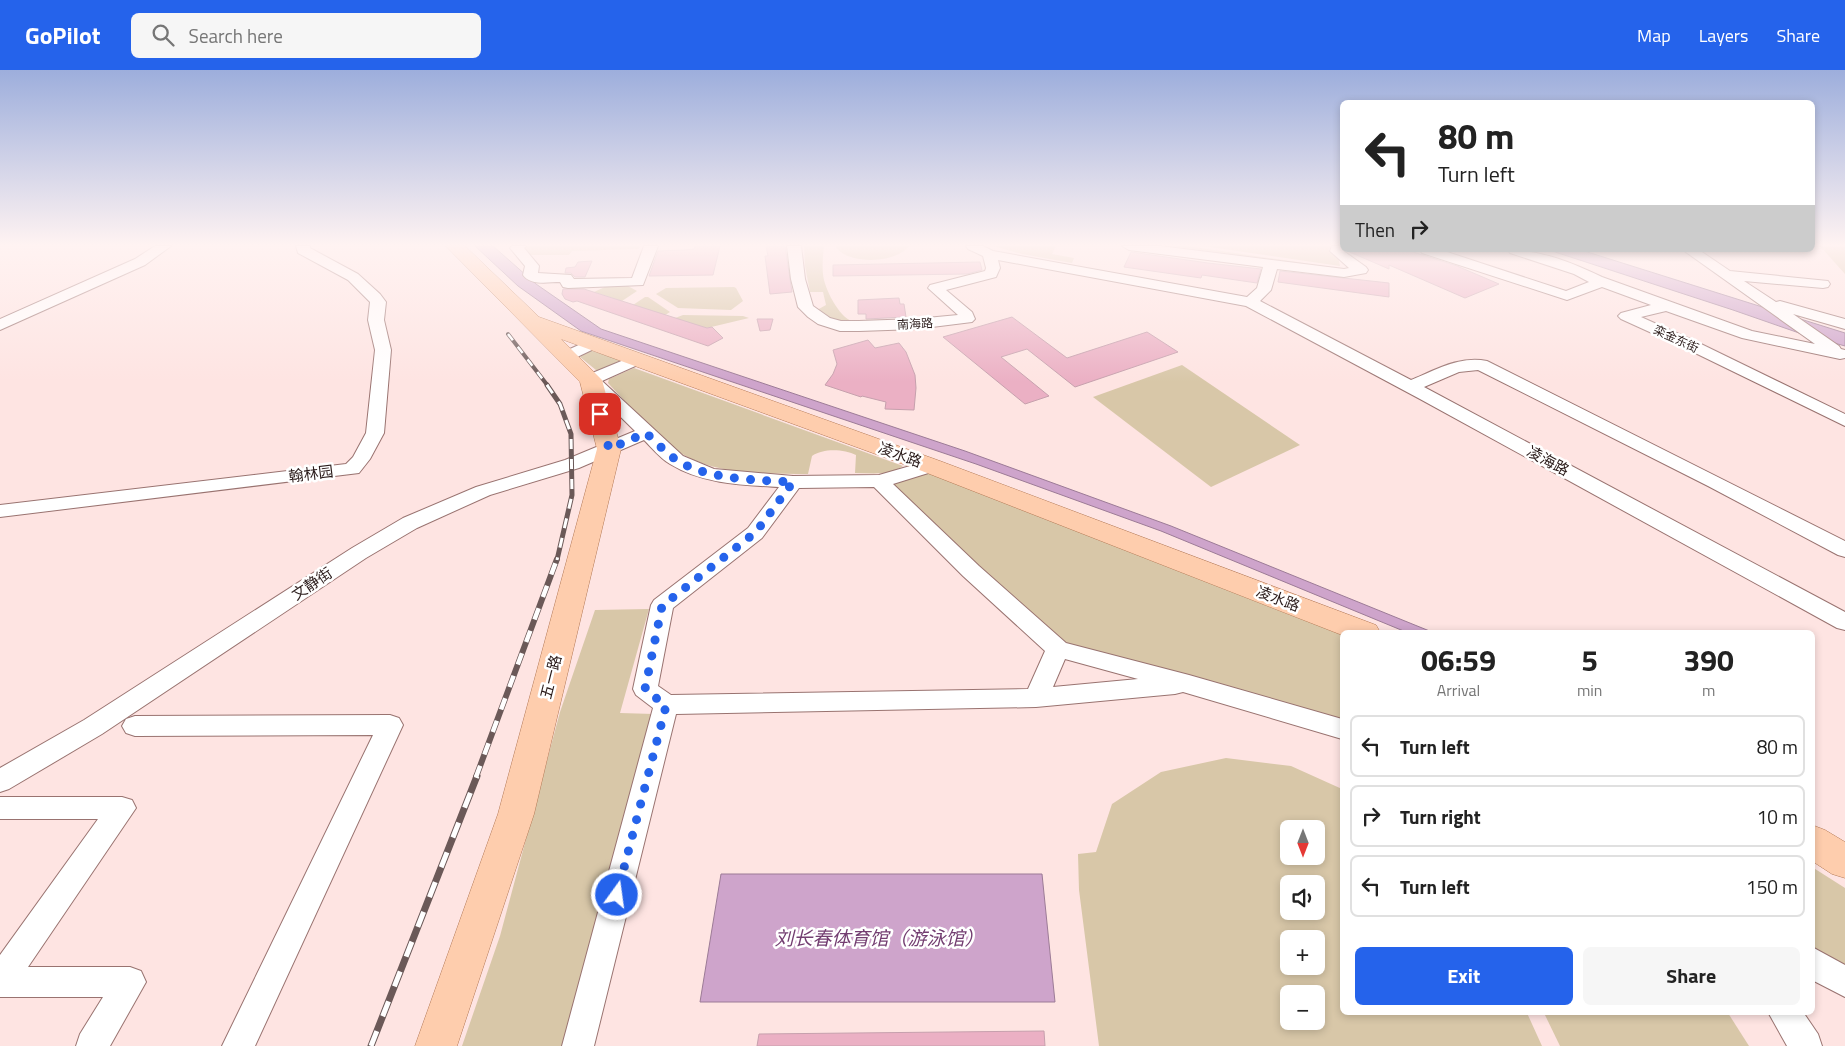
<!DOCTYPE html>
<meta charset="utf-8">
<style>
:root{--surface:#fff;--page:#f6f6f6;--text:#222;--muted:#767676;--line:#e0e0e0;--accent:#2563eb}
body{margin:0;font-family:"Titillium Web","Noto Sans SC",sans-serif;background:var(--page);color:var(--text);height:100vh;display:flex;flex-direction:column;font-size:19px;white-space:nowrap}
*{box-sizing:border-box;margin:0}
p{font-size:16px;color:var(--muted)}
.icon{flex:none;width:28px;height:28px;fill:none;stroke:currentColor;stroke-width:2;stroke-linecap:round;stroke-linejoin:round}
.map{position:relative;flex:1;overflow:hidden}
.details{position:absolute;left:1340px;top:560px;width:475px;height:385px;display:flex;flex-direction:column;background:var(--surface);border-radius:8px;box-shadow:0 2px 8px #0003}
.details>*{flex:none}
.top-card{position:absolute;left:1340px;top:30px;width:475px;height:152px;border-radius:8px;box-shadow:0 2px 8px #0003;background:#fff;color:var(--text);overflow:hidden}
.needle{width:32px;rotate:180deg}
.controls{position:absolute;left:1280px;top:750px;display:grid;gap:10px}
.controls a{display:grid;place-items:center;width:45px;height:45px;border-radius:8px;background:var(--surface);box-shadow:0 2px 8px #0003;font-size:25px}
.pin{position:absolute;display:grid;place-items:center;width:42px;height:42px;color:#fff;margin:-21px;border-radius:10px;box-shadow:0 2px 8px #0006}
.me{position:absolute;width:55px;margin:-28px;rotate:14deg;stroke-linejoin:round;filter:drop-shadow(0 0 4px #0008)}
.turn{display:flex;align-items:center;gap:18px;height:105px;padding:0 15px;font-size:22px}
.turn .icon{width:65px;height:65px;stroke-width:2.5}
.turn b{display:block;font-size:35px;line-height:42px}
.then{display:flex;align-items:center;height:48px;padding:0 15px;background:#0003;gap:10px;font-size:19px}
.eta{display:flex;justify-content:space-evenly;align-items:center;height:85px;text-align:center}
.eta b{font-size:30px;font-weight:700;line-height:35px}
.primary-button{display:flex;gap:10px;margin-top:auto;padding:10px 15px}
.primary-button a{flex:1;height:58px;border-radius:8px;background:var(--accent);color:#fff;font-size:20px;font-weight:700;line-height:58px;text-align:center}
.primary-button a+a{background:var(--page);color:var(--text)}
ul{padding:0;list-style:none}
li{display:flex;align-items:center;gap:15px;height:62px;margin:0 10px 8px;padding:0 5px;border:2px solid var(--line);border-radius:8px}
li div{flex:1}
li b{display:block;font-size:19px}
li em{font-style:normal}
header{display:flex;align-items:center;gap:30px;box-sizing:border-box;height:70px;padding:0 25px;background:var(--accent);color:#fff}
header strong{font-size:24px}
nav{display:flex;gap:28px;margin-inline-start:auto;font-size:18px}
.search{width:350px;height:45px;background:var(--page);display:flex;align-items:center;gap:12px;box-sizing:border-box;padding:0 18px;border-radius:8px;color:var(--muted);font-size:19px}
.map>svg:first-child{display:block}
.green{fill:#d8c7a8;fill-rule:evenodd}
.water{fill:#cea4cb;stroke:#9c7b96}
.building{fill:#ebb0c4;stroke:#c6a0ad}
.lines{fill:none;stroke-linecap:round;stroke-linejoin:round}
.minor-casing{stroke:#997370;stroke-width:2}
.major-casing{stroke:#b37956;stroke-width:1}
.minor{fill:#fff;fill-rule:evenodd}
.major{fill:#fecdad;fill-rule:evenodd}
.rail-far3-casing{stroke:#6b5958;stroke-width:4}
.rail-far2-casing{stroke:#6b5958;stroke-width:5}
.rail-far1-casing{stroke:#6b5958;stroke-width:6}
.rail-casing{stroke:#6b5958;stroke-width:7}
.rail-far3{stroke:#fff;stroke-width:2.5;stroke-dasharray:8;stroke-linecap:butt}
.rail-far2{stroke:#fff;stroke-width:3;stroke-dasharray:10;stroke-linecap:butt}
.rail-far1{stroke:#fff;stroke-width:4.5;stroke-dasharray:12;stroke-linecap:butt}
.rail{stroke:#fff;stroke-width:5;stroke-dasharray:16;stroke-linecap:butt}
.route{stroke:#2563eb;stroke-width:9;stroke-dasharray:0 16.2}
.labels{text-anchor:middle;stroke-width:5;stroke-linejoin:round;paint-order:stroke}
.far-street-label{font-size:12px;fill:#291a19;stroke:#fff}
.street-label{font-size:15px;fill:#291a19;stroke:#fff}
.near-water-label{font-size:19px;font-style:italic;fill:#733e71;stroke:#fff}
</style>
<header>
<strong>GoPilot</strong>
<div class="search"><svg class="icon" aria-label="search" viewBox="0 0 24 24"><circle cx="10" cy="10" r="6"/><path d="M15 15l6 6"/></svg>Search here</div>
<nav><a>Map</a><a>Layers</a><a>Share</a></nav>
</header>
<div class="map">
<svg width="1845" height="976" viewBox="0 0 1845 976">
<rect width="100%" height="100%" fill="#fee4e2"/>
<g class="green">
<polygon points="523,176 640,176 639,179 572,181 569,185 526,185 521,180"/>
<path d="M804,176H824C823,185 822,195 823,204C824,218 839,247 852,251L851,253L827,249L817,240L826,235L823,222H810L805,196Z"/>
<path d="M835,176H909C896,194 846,195 835,176Z"/>
<polygon points="993,176 1056,176 1052,184 1074,188 1072,193 1022,184"/>
<polygon points="1170,176 1187,176 1338,198"/>
<polygon points="1203,176 1331,176 1329,180 1338,186 1340,196"/>
<polygon points="1820,176 1845,177 1845,204"/>
<polygon points="607,216 628,216 637,221 622,231 594,222"/>
<polygon points="734,217 736,218 743,231 731,240 678,238 656,224 666,218"/>
<polygon points="645,227 648,227 670,242 662,247 633,235"/>
<polygon points="683,245 743,246 749,248 707,258 670,250"/>
<polygon points="589,280 621,290 602,300 596,300 580,287"/>
<polygon points="1182,295 1300,375 1211,417 1093,327"/>
<path d="M634,298L903,396C890,406 871,403 855,403L856,385C844,379 823,378 812,386L808,404C767,403 721,406 684,385C660,372 628,334 608,313L609,309Z"/>
<polygon points="931,396 1343,562 1342,659 1058,579 879,411"/>
<polygon points="649,539 620,643 654,644 565,976 462,976 500,866 560,642 595,540"/>
<path d="M1226,688L1291,696L1342,719V942L1527,943L1542,976H1099L1079,820L1078,784L1096,782L1112,734L1161,702ZM1289,759H1316V786H1289ZM1289,814H1316V841H1289ZM1289,869H1316V896H1289ZM1289,924H1316V951H1289Z"/>
<polygon points="1812,797 1845,818 1845,917 1813,895"/>
<polygon points="1544,943 1728,943 1749,976 1560,976"/>
</g>
<g class="water">
<polygon points="475,176 493,176 536,214 601,259 965,381 1171,456 1432,562 1406,562 1161,461 976,394 581,261 518,216"/>
<polygon points="1549,180 1581,180 1845,263 1845,276 1802,264 1733,240"/>
<polygon points="721,804 1042,804 1055,932 700,932"/>
</g>
<g class="building">
<polygon points="695,176 720,176 713,205 649,206 658,181 684,180 694,179"/>
<polygon points="766,176 785,176 792,222 770,224 765,186 768,186"/>
<polygon points="1345,180 1407,180 1457,196 1499,214 1465,228 1389,195 1389,199"/>
<polygon points="1131,182 1208,193 1261,199 1257,213 1202,205 1201,208 1124,197"/>
<polygon points="592,191 585,207 575,207 571,203 565,203 566,198 575,197 578,192"/>
<polygon points="980,192 982,200 967,204 833,206 833,195"/>
<polygon points="1280,201 1389,213 1389,227 1278,212"/>
<polygon points="563,219 584,219 707,258 712,257 723,268 708,276 577,231 573,232 565,229 562,224"/>
<polygon points="899,228 900,234 904,234 906,247 866,249 866,244 858,244 858,230"/>
<polygon points="1012,247 1067,288 1147,262 1178,282 1075,317 1027,279 1001,287 1049,326 1025,334 943,267"/>
<polygon points="757,249 773,249 770,260 760,261"/>
<polygon points="868,270 875,278 899,273 906,282 915,305 916,318 914,340 885,339 886,332 862,326 861,327 825,315 833,304 837,294 833,280"/>
<polygon points="1044,961 1045,976 757,976 759,964"/>
</g>
<g class="lines">
<g class="minor-casing">
<g id="minor">
<polygon points="155,176 171,176 145,195 0,260 0,249 135,189"/>
<polygon points="296,176 310,176 310,178 358,204 380,224 386,232 384,250 391,280 384,363 370,389 359,403 0,447 0,435 346,394 353,387 366,363 375,280 368,250 370,232 348,210 298,183"/>
<path d="M512,176H526L524,178L539,196L538,203L571,205L574,209L632,208L644,176H658L643,215L568,218L563,217L560,212C548,212 531,216 523,205L525,196L510,178Z"/>
<path d="M787,176H801L805,209L813,236L830,248L841,251H859L916,249L958,245L928,218L930,215L985,201L986,198L983,186L968,179L966,176H983L993,181L1247,227L1257,218L1263,197L1129,180L1122,176H1160L1344,199L1349,198L1330,181L1332,176H1342V180L1366,197L1368,200L1366,203L1344,207L1277,199L1271,220L1260,231L1411,310C1435,300 1461,285 1487,291L1845,471V487L1838,485L1708,416L1478,300L1459,302L1424,317L1845,542V560L1837,558L1420,329L1246,236L998,190L1000,198L996,207L946,220L972,242L975,249L972,252L916,259L859,261H840L818,254L808,247L798,237L791,209Z"/>
<path d="M1420,180H1441L1566,221L1589,212L1574,204L1510,183L1508,180C1541,180 1573,193 1602,207L1752,261L1815,274L1683,180H1699L1730,201L1828,211L1830,214L1828,217L1823,218L1744,211L1776,232L1780,231L1845,249V259L1793,244L1839,276L1841,279L1845,280V288L1840,289L1742,268L1666,241L1641,247L1699,273L1845,344V356L1687,279L1621,249L1618,246L1621,243L1651,235L1602,217L1567,230L1422,183Z"/>
<polygon points="592,269 598,271 600,274 598,277 573,289 561,289 559,286 561,283"/>
<path d="M636,285L642,287L644,290L642,293L602,311L683,386L714,399L793,406L879,405L931,390L938,392L941,396L938,400L893,414L979,496L1066,573L1189,605L1342,649V669L1183,622L1175,624L1036,637L676,644L594,976H562L653,638L636,625L633,619L651,535L654,530L748,458L779,417C743,415 702,414 670,394C661,389 652,378 644,370L579,398L490,425L417,458L366,488L102,664L9,719L0,722V698L84,650L352,478L403,448L476,417L565,390L635,361L583,310L585,306ZM874,417L963,506L1045,581L1028,619L671,625L658,616L673,538L762,468L799,418ZM1065,589L1138,609L1053,617Z"/>
<polygon points="390,645 399,648 403,655 255,976 222,976 373,665 135,666 126,663 122,656 126,649 135,646"/>
<polygon points="0,727 122,727 132,730 136,738 28,897 130,897 141,901 146,912 110,976 76,976 80,964 103,927 0,927 0,885 98,749 0,749"/>
<polygon points="1812,877 1845,895 1845,927 1812,910"/>
<polygon points="1768,942 1803,942 1818,964 1822,976 1787,976"/>
</g>
</g>
<g class="major-casing">
<g id="major">
<polygon points="446,176 465,176 539,247 940,391 1376,555 1380,562 1342,562 1342,565 922,401 561,269 602,310 621,379 534,744 457,976 415,976 498,744 597,379 580,312"/>
<polygon points="1812,755 1825,760 1845,772 1845,808 1832,804 1812,791"/>
</g>
</g>
<use href="#minor" class="minor"/>
<use href="#major" class="major"/>
<g class="rail-far3-casing">
<polyline id="rail-far3" points="508,264 548,316"/>
</g>
<g class="rail-far2-casing">
<polyline id="rail-far2" points="547,315 560,334 571,364 572,425 557,490"/>
</g>
<g class="rail-far1-casing">
<polyline id="rail-far1" points="476,707 557,489"/>
</g>
<g class="rail-casing">
<polyline id="rail" points="371,976 477,706"/>
</g>
<use href="#rail-far3" class="rail-far3"/>
<use href="#rail-far2" class="rail-far2"/>
<use href="#rail-far1" class="rail-far1"/>
<use href="#rail" class="rail"/>
</g>
<linearGradient id="sky" x2="0" y2="1"><stop stop-color="#9daedc"/><stop offset="0.56" stop-color="#fff3f2"/><stop offset="1" stop-color="#fff3f2" stop-opacity="0"/></linearGradient>
<rect width="1845" height="312" fill="url(#sky)"/>
<g class="lines">
<path class="route" d="M600,344L609,379L646,363C655,371 665,382 675,389C706,410 757,410 793,412L756,462L662,536L645,619L666,636L617,825"/>
</g>
<g class="labels">
<g class="far-street-label">
<text transform="translate(915 254) rotate(-3)" y="4">南海路</text>
<text transform="translate(1676 269) rotate(25)" y="4">栾金东街</text>
</g>
<g class="street-label">
<text transform="translate(900 385) rotate(20)" y="5">凌水路</text>
<text transform="translate(1548 391) rotate(28)" y="5">凌海路</text>
<text transform="translate(311 404) rotate(-7)" y="5">翰林园</text>
<text transform="translate(312 514) rotate(-34)" y="5">文静街</text>
<text transform="translate(1278 529) rotate(21)" y="5">凌水路</text>
<text transform="translate(551 607) rotate(-76)" y="5">五一路</text>
</g>
<g class="near-water-label">
<text x="879" y="875">刘长春体育馆（游泳馆）</text>
</g>
</g>
</svg>
<div class="controls">
<a><svg class="needle" viewBox="-14 -14 28 28"><path d="M0-13l5 13h-10z" fill="#e53935"/><path d="M0 13l5-13h-10z" fill="#767676"/></svg></a>
<a><svg class="icon" aria-label="sound" viewBox="0 0 24 24"><path d="M4 9h4l5-4v14l-5-4H4zM17 9q2 3 0 6"/></svg></a>
<a>+</a>
<a>−</a>
</div>
<div class="pin" style="left:600px;top:344px;background:#d93025"><svg class="icon" aria-label="arrive" viewBox="0 0 24 24"><path d="M6 21V4h12l-3 4 3 4H6"/></svg></div>
<svg class="me" style="left:617px;top:825px" viewBox="-20 -20 40 40"><circle r="17" fill="#2563eb" stroke="#fff" stroke-width="3"/><path d="M0-11L8 9 0 5-8 9z" fill="#fff"/></svg>
<div class="top-card">
<div class="turn"><svg class="icon" aria-label="left" viewBox="0 0 24 24"><path d="M17 20v-9H6M10 6l-5 5 5 5"/></svg><div><b>80 m</b>Turn left</div></div>
<div class="then">Then<svg class="icon" aria-label="right" viewBox="0 0 24 24"><path d="M7 20v-9h11M14 6l5 5-5 5"/></svg></div>
</div>
<section class="details">
<div class="eta">
<div><b>06:59</b><p>Arrival</p></div>
<div><b>5</b><p>min</p></div>
<div><b>390</b><p>m</p></div>
</div>
<ul>
<li><svg class="icon" aria-label="left" viewBox="0 0 24 24"><path d="M17 20v-9H6M10 6l-5 5 5 5"/></svg><div><b>Turn left</b></div><em>80 m</em></li>
<li><svg class="icon" aria-label="right" viewBox="0 0 24 24"><path d="M7 20v-9h11M14 6l5 5-5 5"/></svg><div><b>Turn right</b></div><em>10 m</em></li>
<li><svg class="icon" aria-label="left" viewBox="0 0 24 24"><path d="M17 20v-9H6M10 6l-5 5 5 5"/></svg><div><b>Turn left</b></div><em>150 m</em></li>
</ul>
<div class="primary-button"><a>Exit</a><a>Share</a></div>
</section>
</div>
